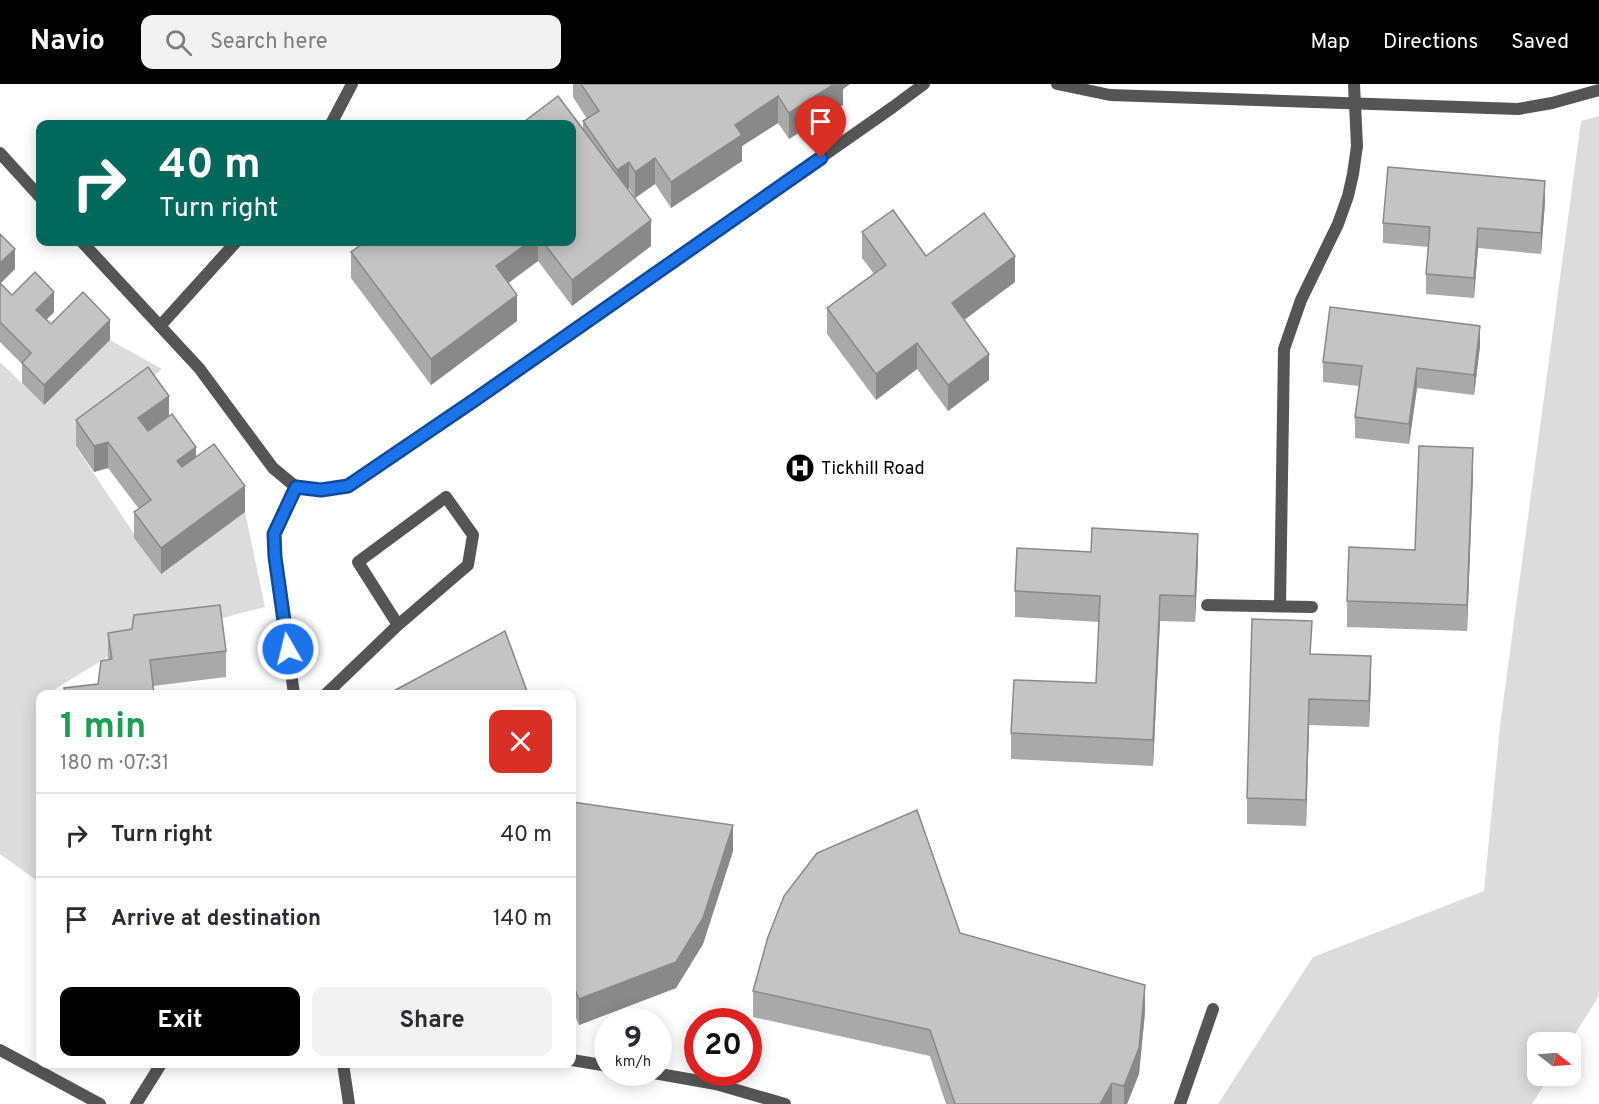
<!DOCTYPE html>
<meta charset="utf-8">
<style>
:root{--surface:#fff;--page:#f2f2f3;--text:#2b2b33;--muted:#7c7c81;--line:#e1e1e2;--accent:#000}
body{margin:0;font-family:Overpass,sans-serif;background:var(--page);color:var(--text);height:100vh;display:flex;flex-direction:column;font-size:22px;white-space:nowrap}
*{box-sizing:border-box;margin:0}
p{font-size:20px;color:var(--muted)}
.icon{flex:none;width:33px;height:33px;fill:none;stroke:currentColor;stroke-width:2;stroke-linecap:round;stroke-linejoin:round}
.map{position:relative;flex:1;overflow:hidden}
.sheet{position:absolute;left:36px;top:606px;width:540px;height:378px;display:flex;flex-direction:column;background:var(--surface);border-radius:12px;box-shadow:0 3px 15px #0003}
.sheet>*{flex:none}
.hud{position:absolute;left:36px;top:36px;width:540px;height:126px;border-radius:12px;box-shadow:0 3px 15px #0003;background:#00695c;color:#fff;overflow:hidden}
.needle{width:39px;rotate:107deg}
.buttons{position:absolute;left:1527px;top:948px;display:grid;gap:12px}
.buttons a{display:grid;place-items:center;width:54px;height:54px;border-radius:12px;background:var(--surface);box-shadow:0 3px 15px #0003;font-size:30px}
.speed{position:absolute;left:594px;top:924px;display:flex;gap:12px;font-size:30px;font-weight:700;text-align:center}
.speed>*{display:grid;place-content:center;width:78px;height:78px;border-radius:50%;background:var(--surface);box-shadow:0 3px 15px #0003;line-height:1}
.speed small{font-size:15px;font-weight:400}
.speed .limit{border:9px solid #d22;background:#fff;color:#111}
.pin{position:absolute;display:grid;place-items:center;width:51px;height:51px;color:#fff;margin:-62px -26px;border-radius:50% 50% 50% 0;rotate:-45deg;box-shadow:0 0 6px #0007}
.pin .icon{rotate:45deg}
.me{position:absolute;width:66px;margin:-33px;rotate:352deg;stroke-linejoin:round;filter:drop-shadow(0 0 4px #0008)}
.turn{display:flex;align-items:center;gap:21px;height:126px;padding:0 24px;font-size:27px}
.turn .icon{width:78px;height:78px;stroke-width:2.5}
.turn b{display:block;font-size:42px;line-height:51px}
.round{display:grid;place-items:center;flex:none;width:63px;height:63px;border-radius:12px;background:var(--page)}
.overview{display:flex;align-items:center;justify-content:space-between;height:102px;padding:0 24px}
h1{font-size:36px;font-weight:700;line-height:45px;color:#1e9e55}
.action{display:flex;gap:12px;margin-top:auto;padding:12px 24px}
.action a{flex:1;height:69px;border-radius:12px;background:var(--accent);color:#fff;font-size:24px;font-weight:700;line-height:69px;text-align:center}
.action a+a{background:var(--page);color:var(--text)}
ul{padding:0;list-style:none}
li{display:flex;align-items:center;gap:18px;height:84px;padding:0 24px;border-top:2px solid var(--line)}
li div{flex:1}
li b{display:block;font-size:22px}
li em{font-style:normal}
header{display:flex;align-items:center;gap:36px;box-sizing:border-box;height:84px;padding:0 30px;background:var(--accent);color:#fff}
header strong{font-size:28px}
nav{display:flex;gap:33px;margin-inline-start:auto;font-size:21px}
.search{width:420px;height:54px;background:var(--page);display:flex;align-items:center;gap:15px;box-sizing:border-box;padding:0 21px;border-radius:12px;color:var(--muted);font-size:22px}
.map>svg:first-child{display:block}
.green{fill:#dcdcdc}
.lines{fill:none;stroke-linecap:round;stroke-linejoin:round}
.lane{stroke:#555;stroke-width:12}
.street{stroke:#555;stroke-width:12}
.wall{fill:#a9a9a9}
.shaded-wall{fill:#898989}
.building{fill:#c4c4c4;stroke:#898989;stroke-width:1.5}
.route-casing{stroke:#114b97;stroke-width:15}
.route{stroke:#1a73e8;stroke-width:10}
.labels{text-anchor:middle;stroke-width:6;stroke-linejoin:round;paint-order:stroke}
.poi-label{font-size:18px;fill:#000;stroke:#fff;text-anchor:start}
</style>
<header>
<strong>Navio</strong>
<div class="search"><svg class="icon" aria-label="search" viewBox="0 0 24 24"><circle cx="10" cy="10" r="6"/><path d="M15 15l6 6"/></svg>Search here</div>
<nav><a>Map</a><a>Directions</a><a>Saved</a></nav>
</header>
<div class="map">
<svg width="1599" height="1020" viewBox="0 0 1599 1020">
<rect width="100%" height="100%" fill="#fff"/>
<g class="green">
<polygon points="1599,32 1599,912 1570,958 1538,958 1538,992 1550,992 1532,1020 1218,1020 1313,873 1484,807 1500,642 1581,37"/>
<polygon points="110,256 162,285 76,363 161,490 245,428 265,523 134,557 55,605 54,610 40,610 40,799 0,770 0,278 44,321"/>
</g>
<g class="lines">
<g class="lane">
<polyline points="1057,0 1110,11 1518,25 1552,19 1599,6"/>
<polyline points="331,40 352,0"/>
<polyline points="0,69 40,113"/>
<polyline points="82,158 199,284 273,384 296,403 321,406 348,402 476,315 893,23 924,0"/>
<polyline points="160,242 236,158"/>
<polyline points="1207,521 1312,523"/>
<polyline points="1280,522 1284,265 1301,216 1338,140 1348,112 1353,90 1357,62 1354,0"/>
<polyline points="294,610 275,473 274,450 296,403"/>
<polyline points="326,610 398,541 468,481 473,451 446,413 358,478 398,541"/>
<polyline points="572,976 608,982"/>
<polyline points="343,980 349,1020"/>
<polyline points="648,988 716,1000 785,1020"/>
<polyline points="1180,1020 1213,925"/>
</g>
<g class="street">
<polyline points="0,966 100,1020"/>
<polyline points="136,1020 161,980"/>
</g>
</g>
<g class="wall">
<polygon points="573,0 850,0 843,5 843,21 789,55 778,39 742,62 742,77 671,124 655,100 635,114 629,104 628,105 651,162 572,222 538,177 508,199 517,237 431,301 351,194 351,168 365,158 572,158 583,46 583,37 587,35 573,13"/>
<polygon points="1545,118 1541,170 1478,164 1474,214 1426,210 1426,190 1428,163 1383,159 1383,139"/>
<polygon points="862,148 926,172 1015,198 964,236 989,296 948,327 917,285 876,316 827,250 827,224 874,190 862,174"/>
<polygon points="0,150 15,185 0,199 12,211 54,228 46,236 51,240 110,256 44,321 22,299 22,280 0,258"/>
<polygon points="1480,262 1474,311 1417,304 1409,360 1355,354 1355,333 1359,302 1323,298 1323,278"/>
<polygon points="169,332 196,373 245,428 161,490 134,454 134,428 139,425 108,384 94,388 76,362 76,336"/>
<polygon points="1473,390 1467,547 1347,543 1347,517 1415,466"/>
<polygon points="1198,476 1195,538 1160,537 1153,682 1011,675 1011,649 1096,599 1099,538 1015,533 1015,507"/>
<polygon points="108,549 226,567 226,593 153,602 154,610 64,610 64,604 98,600 108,576"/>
<polygon points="1312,570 1371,598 1369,643 1309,641 1306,742 1247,740 1247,714"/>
<polygon points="572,718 733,767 703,860 676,904 579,941 572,925"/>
<polygon points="960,849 1145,928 1139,990 1127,1020 946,1020 930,972 753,933 753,907"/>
</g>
<g class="shaded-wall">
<polygon points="834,0 850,0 843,5 843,21 789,55 789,29"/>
<polygon points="778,12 778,39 742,62 742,77 671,124 671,98 735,41"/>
<polygon points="655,74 655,100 635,114 635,88"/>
<polygon points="629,78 629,104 617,112 617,86"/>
<polygon points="1545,97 1545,118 1541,170 1541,149"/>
<polygon points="651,136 651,162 572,222 572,196"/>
<polygon points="1478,144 1478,164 1474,214 1474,194"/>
<polygon points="529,158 538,158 538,177 496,208 496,182"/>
<polygon points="15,165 15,185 0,200 0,179"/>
<polygon points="1015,172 1015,198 952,245 952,219"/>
<polygon points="54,208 54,228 36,246 36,226"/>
<polygon points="517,211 517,237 431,301 431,275"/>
<polygon points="110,236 110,256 44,321 44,301"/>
<polygon points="1480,242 1480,262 1474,311 1474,291"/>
<polygon points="917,259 917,285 876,316 876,290"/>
<polygon points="989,270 989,296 948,327 948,301"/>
<polygon points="1417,284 1417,304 1409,360 1409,340"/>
<polygon points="169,312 169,338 138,360 138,334"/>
<polygon points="108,358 108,384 94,388 94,362"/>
<polygon points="196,363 196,389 177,403 177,377"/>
<polygon points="1473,364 1473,390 1467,547 1467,521"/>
<polygon points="245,402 245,428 161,490 161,464"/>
<polygon points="1198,450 1198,476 1195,538 1195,512"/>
<polygon points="1160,511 1160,537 1153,682 1153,656"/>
<polygon points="1371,572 1371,598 1369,643 1369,617"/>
<polygon points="1309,615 1309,641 1306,742 1306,716"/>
<polygon points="733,741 733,767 703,860 676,904 579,941 579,915"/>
<polygon points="1145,901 1145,928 1139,990 1127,1020 1124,1020 1124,1002"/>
<polygon points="1112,999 1112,1020 1100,1020"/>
</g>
<g class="building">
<polygon points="581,0 834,0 789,29 778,12 735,41 742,51 671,98 655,74 635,88 629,78 617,86 583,37 599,27"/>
<polygon points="558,12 651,136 572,196 543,158 572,158 572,40 521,40"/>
<polygon points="1388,83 1545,97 1541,149 1478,144 1474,194 1426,190 1430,143 1383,139"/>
<polygon points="893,126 926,172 984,129 1015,172 952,219 989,270 948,301 917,259 876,290 827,224 886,181 862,148"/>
<polygon points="0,150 15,165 0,179"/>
<polygon points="365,158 529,158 496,182 517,211 431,275 351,168"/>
<polygon points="35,188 54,208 36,226 51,240 83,208 110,236 44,301 22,279 31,269 0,238 0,199 12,211"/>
<polygon points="1330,223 1480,242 1474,291 1417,284 1409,340 1355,333 1362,282 1323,278"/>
<polygon points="148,283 169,312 138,334 148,347 172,330 196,363 177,377 182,383 214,360 245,402 161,464 134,428 151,416 108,358 94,362 76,336"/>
<polygon points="1419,362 1473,364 1467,521 1347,517 1349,463 1415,466"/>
<polygon points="1092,444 1198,450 1195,512 1160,511 1153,656 1011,649 1014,596 1096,599 1100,512 1015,507 1017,464 1091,468"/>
<polygon points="220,521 226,567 150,576 154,610 65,610 64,604 98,600 101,577 112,575 108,549 132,545 134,531"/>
<polygon points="1252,535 1312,537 1310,570 1371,572 1369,617 1309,615 1306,716 1247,714"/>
<polygon points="505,547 528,610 388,610"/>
<polygon points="572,718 733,741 703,834 676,878 579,915 572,899"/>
<polygon points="917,726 960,849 1145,901 1139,964 1124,1002 1112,999 1100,1020 955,1020 930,946 753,907 768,853 784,812 817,769"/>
</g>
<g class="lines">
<g class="route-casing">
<polyline id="route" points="288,565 275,473 274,450 296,403 321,406 348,402 476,315 821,74"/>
</g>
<use href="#route" class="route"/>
</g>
<defs>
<g id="hospital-disc" transform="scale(1.5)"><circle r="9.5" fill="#000" stroke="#fff"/><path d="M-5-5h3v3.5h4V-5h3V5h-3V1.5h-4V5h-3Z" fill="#fff"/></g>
</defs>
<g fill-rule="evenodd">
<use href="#hospital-disc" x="800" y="384"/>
</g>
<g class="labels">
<g class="poi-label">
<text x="821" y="390">Tickhill Road</text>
</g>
</g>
</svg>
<div class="buttons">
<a><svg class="needle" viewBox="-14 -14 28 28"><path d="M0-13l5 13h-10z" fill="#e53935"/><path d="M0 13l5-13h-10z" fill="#7c7c81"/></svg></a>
</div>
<div class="speed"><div>9<small>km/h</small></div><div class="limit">20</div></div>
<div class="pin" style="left:821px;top:74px;background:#d93025"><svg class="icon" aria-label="arrive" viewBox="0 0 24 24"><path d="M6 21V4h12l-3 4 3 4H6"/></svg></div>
<svg class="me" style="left:288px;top:565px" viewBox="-20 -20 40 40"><circle r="17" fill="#1a73e8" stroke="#fff" stroke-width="3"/><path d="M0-11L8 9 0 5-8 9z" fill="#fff"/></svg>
<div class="hud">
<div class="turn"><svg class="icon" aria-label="right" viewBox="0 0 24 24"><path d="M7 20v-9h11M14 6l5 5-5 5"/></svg><div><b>40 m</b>Turn right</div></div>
</div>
<section class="sheet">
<div class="overview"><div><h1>1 min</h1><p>180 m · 07:31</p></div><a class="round" style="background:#d93025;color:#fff"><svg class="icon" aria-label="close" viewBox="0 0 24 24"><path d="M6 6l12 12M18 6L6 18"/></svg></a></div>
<ul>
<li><svg class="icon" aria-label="right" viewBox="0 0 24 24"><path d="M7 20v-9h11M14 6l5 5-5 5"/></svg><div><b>Turn right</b></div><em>40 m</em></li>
<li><svg class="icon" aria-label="arrive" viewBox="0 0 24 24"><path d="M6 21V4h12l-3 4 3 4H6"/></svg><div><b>Arrive at destination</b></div><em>140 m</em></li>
</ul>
<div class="action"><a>Exit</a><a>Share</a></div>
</section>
</div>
